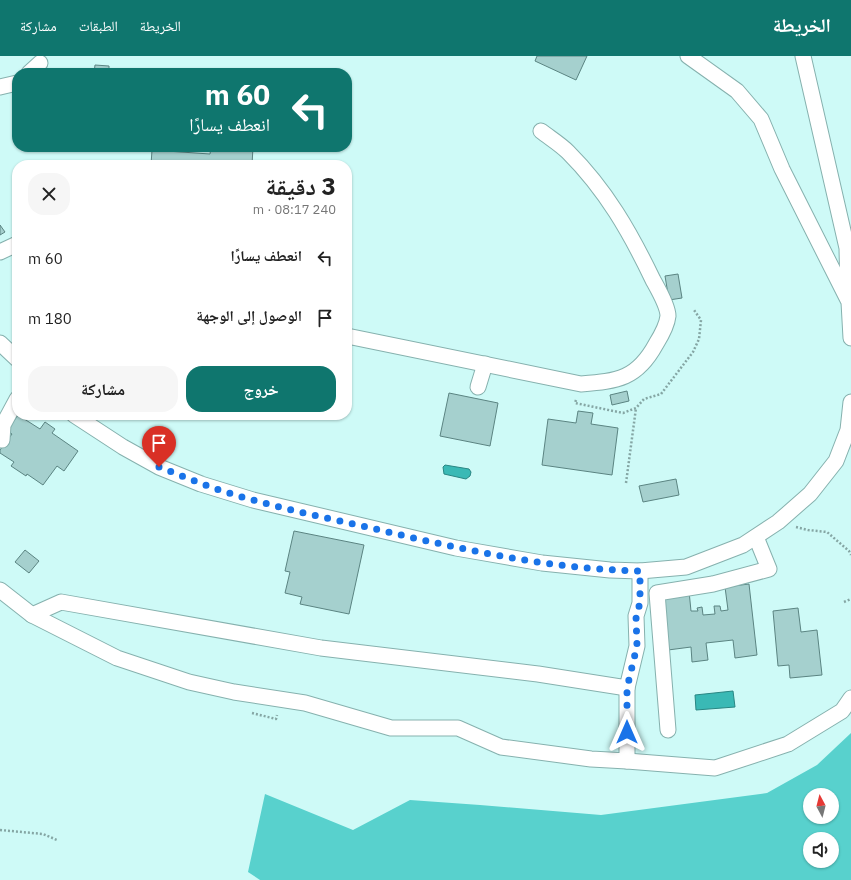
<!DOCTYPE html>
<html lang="ar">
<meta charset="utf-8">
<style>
:root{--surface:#fff;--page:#f6f6f6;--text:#222;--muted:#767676;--accent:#0f766e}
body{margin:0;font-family:"IBM Plex Sans","Noto Naskh Arabic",sans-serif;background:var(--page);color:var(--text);direction:rtl;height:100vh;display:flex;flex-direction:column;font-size:15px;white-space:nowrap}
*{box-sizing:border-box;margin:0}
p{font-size:13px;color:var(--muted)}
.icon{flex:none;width:22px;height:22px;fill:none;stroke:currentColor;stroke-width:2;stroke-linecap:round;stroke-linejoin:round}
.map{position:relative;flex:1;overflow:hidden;direction:ltr}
.drawer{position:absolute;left:12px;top:104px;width:340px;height:260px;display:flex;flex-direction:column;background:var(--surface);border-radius:16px;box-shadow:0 1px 3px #0004;direction:rtl}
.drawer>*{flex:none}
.guide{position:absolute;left:12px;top:12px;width:340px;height:84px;border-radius:16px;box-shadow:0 1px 3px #0004;direction:rtl;background:#0f766e;color:#fff;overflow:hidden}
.needle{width:26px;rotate:353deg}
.tools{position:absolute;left:803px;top:732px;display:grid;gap:8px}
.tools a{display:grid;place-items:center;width:36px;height:36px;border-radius:50%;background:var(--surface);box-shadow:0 1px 3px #0004;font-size:20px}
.pin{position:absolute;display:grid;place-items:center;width:34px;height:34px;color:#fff;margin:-41px -17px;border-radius:50% 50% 50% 0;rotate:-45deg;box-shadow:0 0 4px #0007}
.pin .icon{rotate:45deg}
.me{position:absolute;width:44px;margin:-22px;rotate:0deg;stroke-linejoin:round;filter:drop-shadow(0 0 3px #0008)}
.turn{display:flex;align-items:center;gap:14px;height:84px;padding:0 16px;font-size:18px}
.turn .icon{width:52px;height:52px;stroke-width:2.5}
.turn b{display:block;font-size:28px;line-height:34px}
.round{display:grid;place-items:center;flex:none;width:42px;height:42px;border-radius:16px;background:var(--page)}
.summary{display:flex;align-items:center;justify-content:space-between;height:68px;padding:0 16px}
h1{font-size:24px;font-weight:800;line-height:30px}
.action{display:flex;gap:8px;margin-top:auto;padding:8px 16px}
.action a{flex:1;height:46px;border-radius:16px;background:var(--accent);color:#fff;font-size:16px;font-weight:800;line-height:46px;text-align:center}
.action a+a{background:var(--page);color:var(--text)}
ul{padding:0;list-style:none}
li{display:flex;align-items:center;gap:12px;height:60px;padding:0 16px}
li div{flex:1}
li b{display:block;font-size:15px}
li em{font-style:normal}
header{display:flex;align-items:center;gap:24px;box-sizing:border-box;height:56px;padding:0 20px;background:var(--accent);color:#fff}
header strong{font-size:19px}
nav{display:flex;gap:22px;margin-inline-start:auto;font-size:14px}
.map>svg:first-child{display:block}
.forest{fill:#58d1cd;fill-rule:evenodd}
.water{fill:#3ab9b5;stroke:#298683}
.building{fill:#a5d0ce;stroke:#5b8482}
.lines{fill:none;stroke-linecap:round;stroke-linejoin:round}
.street-casing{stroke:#86b1ae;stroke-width:17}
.path{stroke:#85a6a4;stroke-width:2.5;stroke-dasharray:2 2;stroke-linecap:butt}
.street{stroke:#fff;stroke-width:15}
.route{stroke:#1a73e8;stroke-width:7;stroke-dasharray:0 12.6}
</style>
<header>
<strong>الخريطة</strong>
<nav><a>الخريطة</a><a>الطبقات</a><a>مشاركة</a></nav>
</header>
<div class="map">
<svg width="851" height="824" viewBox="0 0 851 824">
<rect width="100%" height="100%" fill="#cefaf7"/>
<path class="forest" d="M851,677V824H260L248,816L265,738L353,774L410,744L480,749L601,759L767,737L817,709ZM810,739H832V761H810ZM810,783H832V805H810Z"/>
<g class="water">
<polygon points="445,409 469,413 471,416 470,420 466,423 444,418 443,411"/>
<polygon points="733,635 735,651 696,654 695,639"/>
</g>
<g class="building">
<polygon points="537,0 587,0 576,24 535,5"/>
<polygon points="95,9 109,10 109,17 94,17"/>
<polygon points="211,91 253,91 252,109 151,109 152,94 210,98"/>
<polygon points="0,169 5,176 0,179"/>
<polygon points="678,218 682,242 669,244 665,220"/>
<polygon points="627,335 629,345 612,349 610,339"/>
<polygon points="449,337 498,347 490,390 440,380"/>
<polygon points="578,355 593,357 591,368 618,372 612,419 542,409 548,363 576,367"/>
<polygon points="18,359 40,373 45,366 55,373 52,377 78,395 64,415 57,410 43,429 27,418 26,420 11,410 14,406 0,397 0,394 12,378 7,375"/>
<polygon points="676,423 679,439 643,446 639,430"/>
<polygon points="294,475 364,489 349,558 300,548 302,541 285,537 290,516 285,515"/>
<polygon points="25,494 39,505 29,517 15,506"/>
<polygon points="749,528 757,599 735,602 733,584 706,587 708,604 692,606 691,591 668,594 662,538 689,535 691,555 698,555 697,552 702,551 703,559 715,558 714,550 720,550 721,555 728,554 725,531"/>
<polygon points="798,552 801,576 817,574 822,619 790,622 789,609 778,610 773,555"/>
</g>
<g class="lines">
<g class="street-casing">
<g id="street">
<polyline points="688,0 737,35 761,63 782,113 849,246 851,282"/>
<polyline points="803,0 847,192 848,239"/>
<polyline points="29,17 40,7"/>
<polyline points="0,31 17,27"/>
<polyline points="0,196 17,188"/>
<path d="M347,280L581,328C618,325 637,323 656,288C661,280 667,269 668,260C668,250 658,233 653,224C630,176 606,134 568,96C560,88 550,82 541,75"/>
<polyline points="0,287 17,303"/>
<polyline points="478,331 485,308"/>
<polyline points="74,359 123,391 159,411 201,428 253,444 456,492 542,507 610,514 640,515 686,511 743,489 778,466 810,438 836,405 848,374 851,346"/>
<polyline points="2,384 3,369 17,343"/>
<polyline points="0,534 32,559 61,546 321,592 538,618 627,632 637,590 636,560 640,547 640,515"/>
<polyline points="32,559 117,602 189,626 234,636 305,647 391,672 458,672 501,691 591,703 627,705 627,632"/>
<polyline points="668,674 657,537 713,528 769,513 756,481"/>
<polyline points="627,705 715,712 788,688 842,655 851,642"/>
</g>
</g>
<g class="path">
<polyline points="576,344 575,347 623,357 636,352 644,343 661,338 693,296 699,283 701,264 694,254"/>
<polyline points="626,427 636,352"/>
<polyline points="796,471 808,474 827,476 849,495 851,499"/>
<polyline points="844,546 851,543"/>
<polyline points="252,657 276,663 277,659"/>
<polyline points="0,774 43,778 57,784"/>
</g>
<use href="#street" class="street"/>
</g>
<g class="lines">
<path class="route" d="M159,411C190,423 221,436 253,444C292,455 332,463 371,472C460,493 549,513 640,515V547L636,560L637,590L627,632V676"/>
</g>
</svg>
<div class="tools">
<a><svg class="needle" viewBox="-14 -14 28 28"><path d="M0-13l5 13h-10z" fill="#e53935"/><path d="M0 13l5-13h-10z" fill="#767676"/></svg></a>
<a><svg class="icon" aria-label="sound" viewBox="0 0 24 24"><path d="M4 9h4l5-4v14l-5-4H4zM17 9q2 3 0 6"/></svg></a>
</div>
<div class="pin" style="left:159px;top:411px;background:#d93025"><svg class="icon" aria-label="arrive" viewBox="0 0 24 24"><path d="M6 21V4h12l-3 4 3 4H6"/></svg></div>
<svg class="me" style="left:627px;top:676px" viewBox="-20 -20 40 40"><path d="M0-17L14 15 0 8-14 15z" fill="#1a73e8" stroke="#fff" stroke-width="4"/></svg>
<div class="guide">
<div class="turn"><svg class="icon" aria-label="left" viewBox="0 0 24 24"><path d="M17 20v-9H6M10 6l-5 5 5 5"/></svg><div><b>60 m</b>انعطف يسارًا</div></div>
</div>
<section class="drawer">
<div class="summary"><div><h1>3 دقيقة</h1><p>240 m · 08:17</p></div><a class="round"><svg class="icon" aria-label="close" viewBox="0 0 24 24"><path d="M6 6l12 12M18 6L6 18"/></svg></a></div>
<ul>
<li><svg class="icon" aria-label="left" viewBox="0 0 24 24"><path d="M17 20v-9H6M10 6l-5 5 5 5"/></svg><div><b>انعطف يسارًا</b></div><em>60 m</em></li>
<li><svg class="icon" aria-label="arrive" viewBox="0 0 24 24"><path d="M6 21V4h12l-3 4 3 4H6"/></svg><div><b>الوصول إلى الوجهة</b></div><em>180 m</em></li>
</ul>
<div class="action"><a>خروج</a><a>مشاركة</a></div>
</section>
</div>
